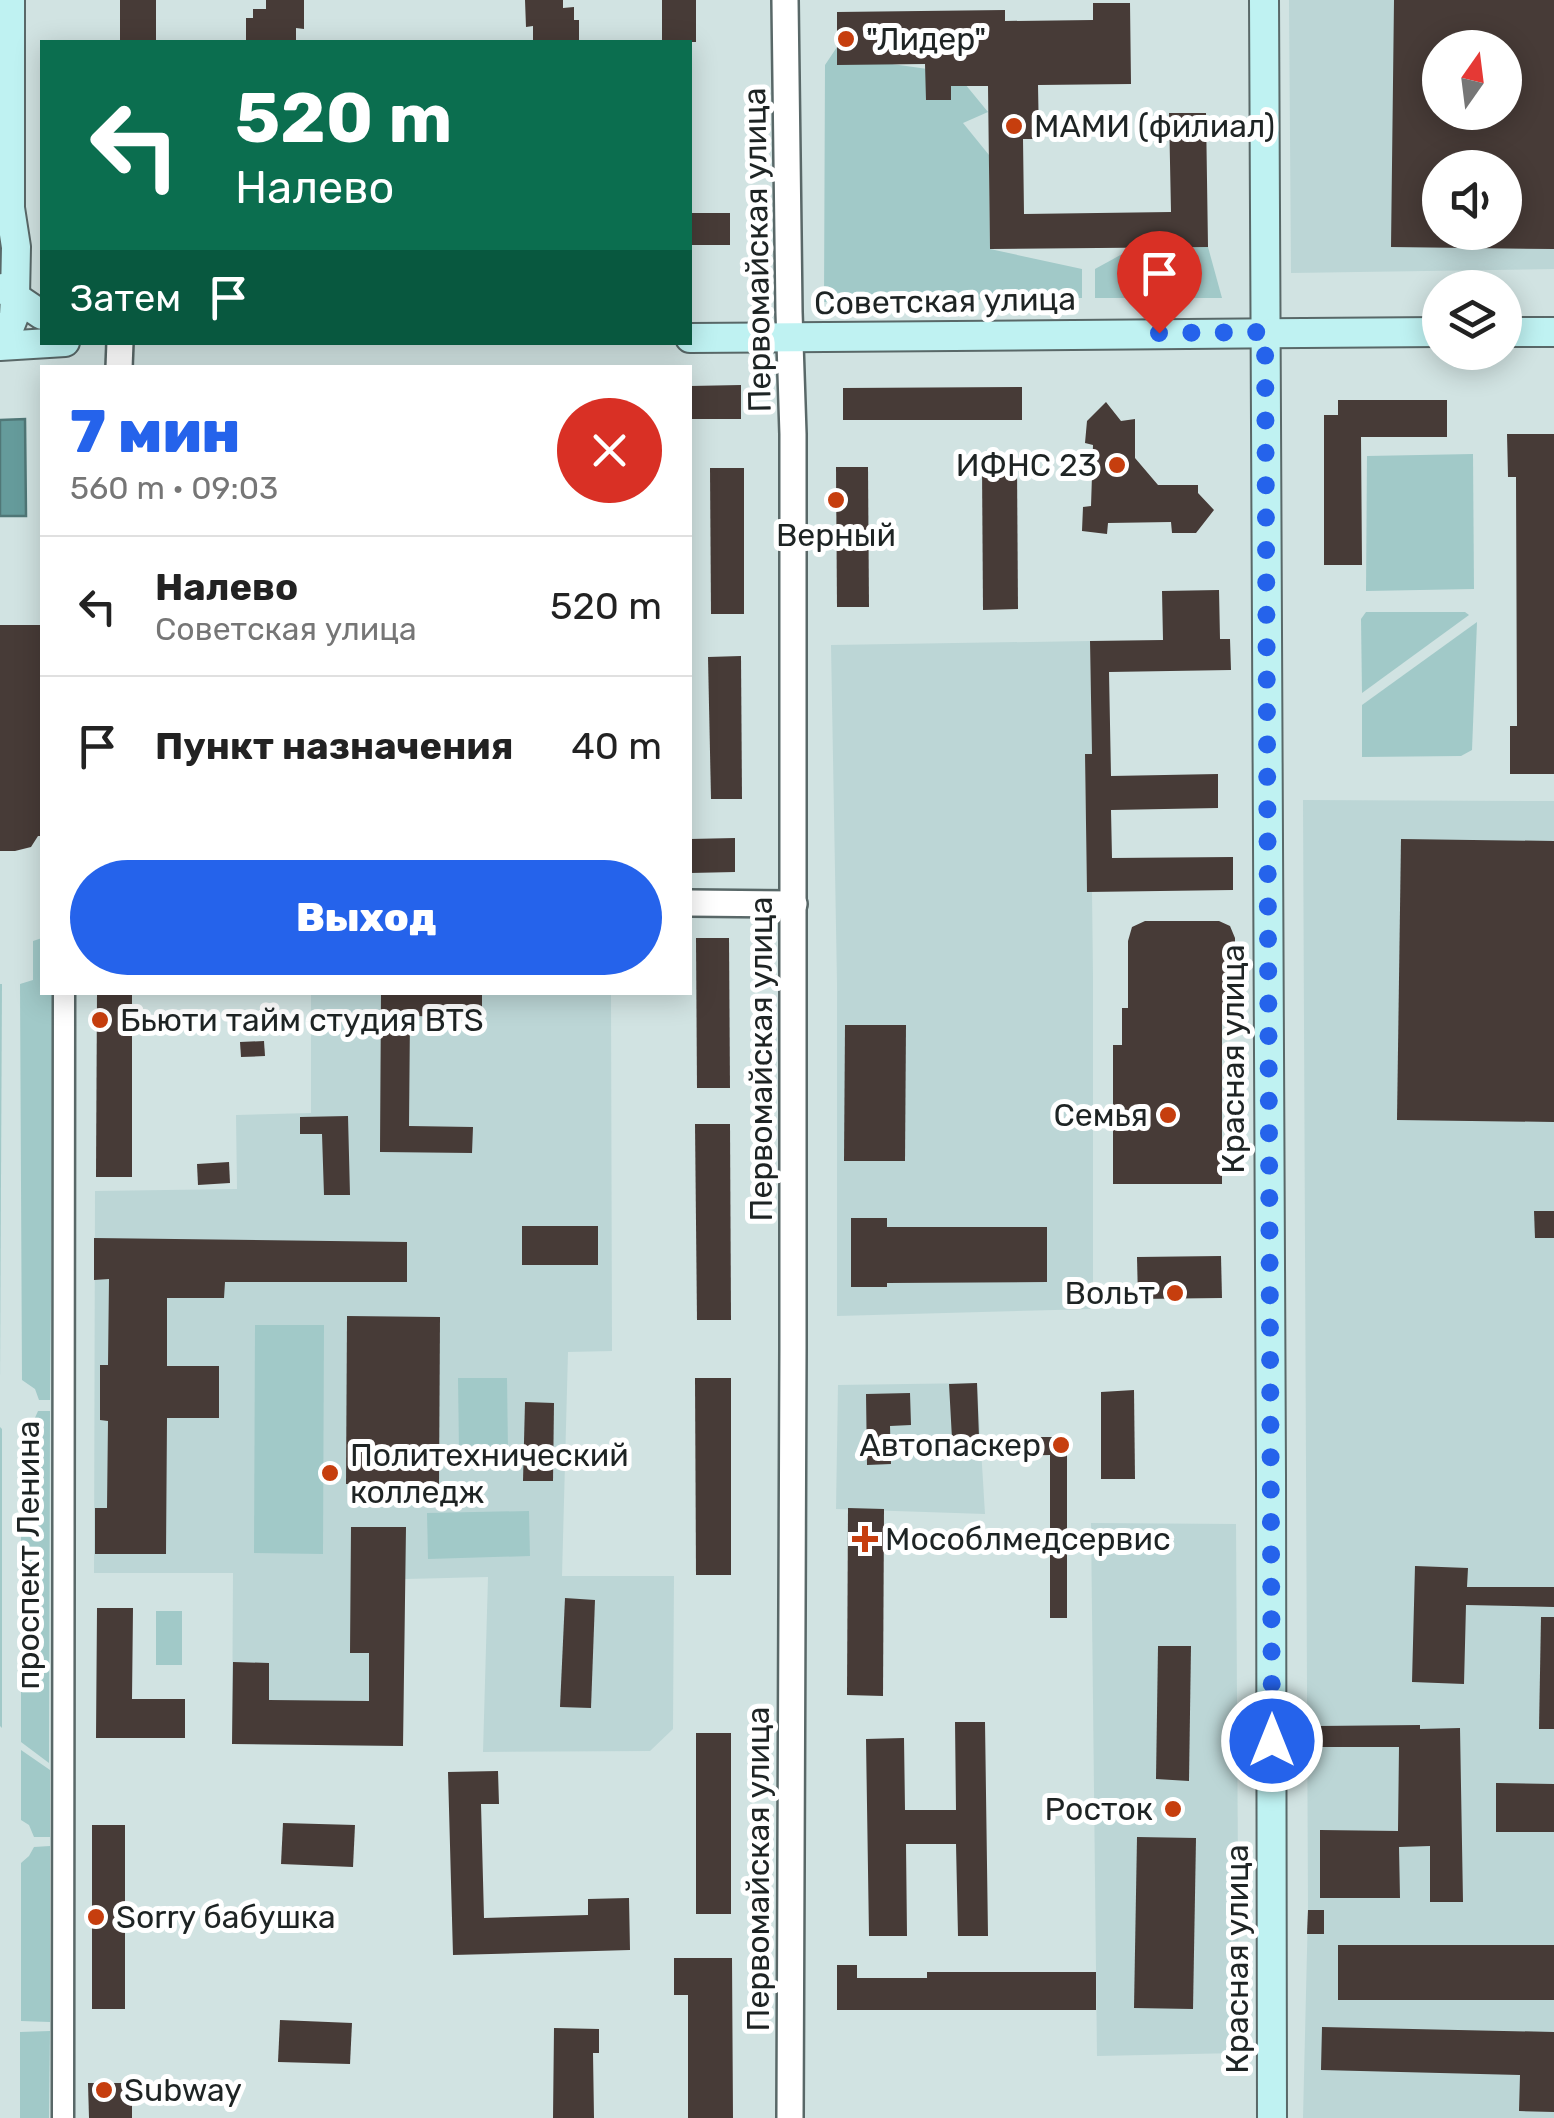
<!DOCTYPE html>
<html lang="ru">
<meta charset="utf-8">
<style>
:root{--surface:#fff;--page:#f2f2f2;--text:#222;--muted:#767676;--line:#e0e0e0;--accent:#2563eb}
body{margin:0;font-family:Rubik,sans-serif;background:var(--page);color:var(--text);height:100vh;display:flex;flex-direction:column;font-size:38px;white-space:nowrap}
*{box-sizing:border-box;margin:0}
p{font-size:32px;color:var(--muted)}
.icon{flex:none;width:55px;height:55px;fill:none;stroke:currentColor;stroke-width:2;stroke-linecap:round;stroke-linejoin:round}
.map{position:relative;flex:1;overflow:hidden}
.side{position:absolute;left:40px;top:365px;width:652px;height:630px;display:flex;flex-direction:column;background:var(--surface);border-radius:0px;box-shadow:0 5px 25px #0003}
.side>*{flex:none}
.banner{position:absolute;left:40px;top:40px;width:652px;height:305px;border-radius:0px;box-shadow:0 5px 25px #0003;background:#0b6e4f;color:#fff;overflow:hidden}
.needle{width:65px;rotate:14deg}
.controls{position:absolute;left:1422px;top:30px;display:grid;gap:20px}
.controls a{display:grid;place-items:center;width:100px;height:100px;border-radius:50%;background:var(--surface);box-shadow:0 5px 25px #0003;font-size:50px}
.pin{position:absolute;display:grid;place-items:center;width:85px;height:85px;color:#fff;margin:-102px -42px;border-radius:50% 50% 50% 0;rotate:-45deg;box-shadow:0 0 10px #0007}
.pin .icon{rotate:45deg}
.me{position:absolute;width:110px;margin:-55px;rotate:0deg;stroke-linejoin:round;filter:drop-shadow(0 0 8px #0008)}
.turn{display:flex;align-items:center;gap:35px;height:210px;padding:0 30px;font-size:45px}
.turn .icon{width:130px;height:130px;stroke-width:2.5}
.turn b{display:block;font-size:70px;line-height:85px}
.then{display:flex;align-items:center;height:95px;padding:0 30px;background:#0003;gap:20px;font-size:38px}
.round{display:grid;place-items:center;flex:none;width:105px;height:105px;border-radius:52px;background:var(--page)}
.headline{display:flex;align-items:center;justify-content:space-between;height:170px;padding:0 30px}
h1{font-size:60px;font-weight:800;line-height:75px;color:var(--accent)}
.button{display:flex;gap:20px;margin-top:auto;padding:20px 30px}
.button a{flex:1;height:115px;border-radius:60px;background:var(--accent);color:#fff;font-size:40px;font-weight:800;line-height:115px;text-align:center}
ul{padding:0;list-style:none}
li{display:flex;align-items:center;gap:30px;height:140px;padding:0 30px;border-top:2px solid var(--line)}
li div{flex:1}
li b{display:block;font-size:38px}
li em{font-style:normal}
.map>svg:first-child{display:block}
.built{fill:#bcd6d6;fill-rule:evenodd}
.green{fill:#a1c9c8}
.water{fill:#659b9b;stroke:#507777;stroke-width:2.5}
.building{fill:#473b37;fill-rule:evenodd}
.lines{fill:none;stroke-linecap:round;stroke-linejoin:round}
.minor-casing{stroke:#596868;stroke-width:25}
.tertiary-casing{stroke:#596868;stroke-width:30}
.secondary-casing{stroke:#596868;stroke-width:32}
.minor{stroke:#fff;stroke-width:20}
.tertiary{stroke:#fff;stroke-width:25}
.secondary{stroke:#bff2f2;stroke-width:28}
.route{stroke:#2563eb;stroke-width:18;stroke-dasharray:0 32.4}
.poi-dot{fill:#c63e0e;stroke:#fff;stroke-width:4}
.labels{text-anchor:middle;stroke-width:10;stroke-linejoin:round;paint-order:stroke}
.poi-label{font-size:32px;fill:#1e2424;stroke:#fff;text-anchor:start}
.street-label{font-size:32px;fill:#1e2424;stroke:#fff}
</style>
<div class="map">
<svg width="1554" height="2118" viewBox="0 0 1554 2118">
<rect width="100%" height="100%" fill="#d1e3e2"/>
<g class="built">
<path d="M1289,0H1554V269L1291,273ZM1440,48H1505V112H1440ZM1440,168H1505V232H1440Z"/>
<polygon points="1090,641 1092,754 1085,755 1087,891 1092,892 1093,977 1093,1309 837,1316 837,983 831,645"/>
<polygon points="1303,800 1554,801 1554,2118 1303,2118 1308,1910"/>
<polygon points="311,993 611,993 612,1351 568,1352 562,1576 674,1576 673,1729 650,1751 483,1752 488,1577 405,1579 403,1746 232,1744 233,1573 94,1573 95,1191 237,1189 236,1115 311,1113"/>
<polygon points="977,1383 985,1514 836,1509 838,1385"/>
<polygon points="1091,1523 1236,1524 1239,2053 1097,2056"/>
</g>
<g class="green">
<polygon points="837,47 837,64 892,64 956,73 988,112 963,123 989,155 990,249 1082,269 1082,298 824,302 825,65"/>
<polygon points="1135,247 1208,247 1222,298 1095,298 1095,269"/>
<polygon points="1473,454 1474,589 1366,591 1367,456"/>
<polygon points="1366,612 1465,612 1469,615 1362,693 1361,619"/>
<polygon points="1477,622 1472,750 1461,756 1362,757 1362,705"/>
<polygon points="42,938 42,992 54,993 50,1400 39,1400 35,1389 22,1380 20,984 33,980 33,941"/>
<polygon points="0,984 2,984 0,1381"/>
<polygon points="255,1325 324,1325 323,1554 254,1553"/>
<polygon points="458,1378 507,1378 508,1452 459,1452"/>
<polygon points="38,1411 50,1411 49,1763 21,1742 21,1429 34,1420"/>
<polygon points="0,1427 2,1429 2,1728 0,1726"/>
<polygon points="529,1511 530,1556 428,1559 427,1513"/>
<rect x="156" y="1611" width="26" height="54"/>
<polygon points="21,1750 50,1770 50,1837 34,1837 29,1825 21,1820"/>
<polygon points="50,1846 50,2022 21,2021 21,1863 29,1856 34,1847"/>
<polygon points="50,2031 49,2118 20,2118 20,2032"/>
</g>
<polygon class="water" points="25,419 26,516 0,516 0,420"/>
<g class="building">
<rect x="120" y="0" width="36" height="42"/>
<polygon points="266,0 304,0 304,29 296,28 296,42 246,42 246,18 253,18 253,9 266,9"/>
<polygon points="525,0 563,0 563,8 574,7 574,20 579,20 579,42 533,42 533,26 526,27"/>
<rect x="662" y="0" width="34" height="42"/>
<path d="M1394,0H1554V249L1391,247ZM1440,48H1505V112H1440ZM1440,168H1505V232H1440Z"/>
<polygon points="1093,3 1130,3 1131,84 1038,85 1039,139 1023,139 1024,214 1171,212 1169,113 1206,113 1208,247 990,249 988,86 951,86 951,100 926,100 925,64 837,65 837,12 1005,10 1005,21 1093,20"/>
<rect x="690" y="213" width="40" height="32"/>
<polygon points="741,385 741,419 690,419 690,386"/>
<polygon points="1022,387 1022,420 843,420 843,388"/>
<polygon points="1338,400 1447,400 1447,437 1361,437 1362,565 1324,565 1324,415 1338,415"/>
<polygon points="1106,402 1121,421 1135,419 1135,458 1158,485 1198,485 1198,493 1214,510 1196,533 1172,533 1171,522 1108,523 1107,534 1082,531 1083,507 1091,506 1093,445 1085,443 1087,421"/>
<polygon points="1507,434 1554,434 1554,774 1510,774 1510,726 1517,726 1516,477 1508,477"/>
<polygon points="982,466 1017,466 1018,609 983,610"/>
<polygon points="836,467 868,467 869,607 837,607"/>
<polygon points="710,468 744,468 744,614 711,614"/>
<polygon points="1219,590 1220,639 1230,639 1231,670 1109,672 1111,776 1218,774 1218,808 1111,810 1112,858 1233,857 1233,890 1087,892 1085,754 1092,754 1090,641 1163,640 1162,591"/>
<polygon points="0,625 42,625 42,836 38,836 31,847 15,851 0,851"/>
<polygon points="741,656 742,799 711,799 708,657"/>
<polygon points="735,838 735,872 690,873 690,839"/>
<polygon points="1401,839 1554,841 1554,1122 1397,1120"/>
<polygon points="1145,921 1219,921 1230,926 1235,938 1235,994 1232,1002 1222,1009 1222,1184 1113,1184 1113,1045 1122,1045 1122,1008 1128,1008 1128,941 1132,927"/>
<polygon points="696,938 729,938 730,1088 697,1088"/>
<polygon points="97,992 132,992 132,1177 96,1177"/>
<polygon points="381,992 482,992 482,1017 410,1016 409,1126 473,1127 472,1153 380,1152"/>
<polygon points="845,1025 906,1025 905,1161 844,1161"/>
<polygon points="264,1041 265,1056 241,1057 240,1042"/>
<polygon points="348,1116 350,1195 324,1195 322,1134 300,1134 300,1117"/>
<polygon points="695,1124 730,1124 731,1320 697,1320"/>
<polygon points="229,1162 230,1183 198,1185 197,1164"/>
<polygon points="1534,1211 1554,1211 1554,1238 1535,1238"/>
<polygon points="851,1218 887,1218 887,1227 1047,1227 1047,1282 887,1283 887,1287 851,1287"/>
<rect x="522" y="1226" width="76" height="39"/>
<polygon points="94,1238 407,1242 407,1282 225,1282 224,1298 167,1298 167,1366 219,1366 219,1418 167,1418 166,1554 95,1554 95,1508 107,1508 108,1421 100,1420 100,1365 108,1365 109,1279 94,1280"/>
<polygon points="1221,1256 1222,1298 1138,1299 1137,1257"/>
<polygon points="347,1316 440,1317 439,1485 346,1484"/>
<polygon points="695,1378 731,1378 731,1575 696,1575"/>
<polygon points="977,1383 979,1437 1067,1437 1067,1618 1050,1618 1050,1455 953,1457 949,1384"/>
<polygon points="1134,1390 1135,1479 1101,1479 1101,1392"/>
<polygon points="910,1393 911,1425 890,1426 891,1464 867,1465 866,1394"/>
<polygon points="525,1402 554,1403 553,1481 523,1481"/>
<polygon points="848,1508 884,1509 883,1696 847,1695"/>
<polygon points="351,1527 406,1527 403,1746 232,1744 233,1662 269,1663 269,1700 369,1701 369,1653 350,1653"/>
<polygon points="1415,1566 1468,1568 1467,1587 1554,1587 1554,1607 1466,1605 1464,1684 1412,1682"/>
<polygon points="565,1598 595,1600 591,1708 560,1707"/>
<polygon points="97,1608 133,1608 132,1699 185,1699 185,1738 96,1738"/>
<polygon points="1541,1617 1554,1617 1554,1729 1539,1729"/>
<polygon points="1158,1646 1191,1646 1189,1781 1156,1779"/>
<polygon points="955,1722 985,1722 988,1936 958,1936 956,1844 906,1844 907,1936 869,1936 866,1739 904,1738 905,1810 956,1810"/>
<polygon points="1420,1725 1420,1729 1460,1728 1463,1902 1430,1902 1430,1846 1399,1847 1400,1898 1320,1898 1320,1830 1398,1831 1399,1747 1318,1747 1318,1726"/>
<rect x="696" y="1733" width="35" height="181"/>
<polygon points="498,1771 499,1804 481,1804 484,1918 588,1915 588,1899 629,1898 630,1950 453,1955 448,1772"/>
<polygon points="1496,1783 1554,1784 1554,1832 1496,1832"/>
<polygon points="283,1823 355,1825 353,1867 281,1864"/>
<rect x="92" y="1825" width="33" height="184"/>
<polygon points="1137,1837 1196,1838 1193,2009 1134,2008"/>
<polygon points="1308,1910 1324,1910 1324,1934 1307,1934"/>
<rect x="1338" y="1945" width="216" height="55"/>
<polygon points="674,1958 732,1958 733,2118 688,2118 688,1995 674,1995"/>
<polygon points="837,1965 857,1965 857,1978 927,1978 927,1972 1096,1972 1096,2010 837,2010"/>
<polygon points="280,2020 352,2023 350,2064 278,2062"/>
<polygon points="1322,2027 1554,2032 1554,2112 1519,2111 1520,2075 1321,2070"/>
<polygon points="554,2028 599,2029 599,2053 593,2053 594,2118 553,2118"/>
<polygon points="88,2083 132,2083 132,2118 89,2118"/>
</g>
<g class="lines">
<g class="minor-casing">
<polyline id="minor" points="63,2118 64,992"/>
</g>
<g class="tertiary-casing">
<g id="tertiary">
<polyline points="785,0 789,312 793,434 793,1349 790,2118"/>
<polyline points="119,368 120,342"/>
<polyline points="690,903 794,904"/>
</g>
</g>
<g class="secondary-casing">
<g id="secondary">
<polyline points="1264,0 1271,1474 1272,2118"/>
<polyline points="2,288 42,315"/>
<polyline points="1505,332 1554,332"/>
<polyline points="0,335 10,326 14,316 15,297 16,247 10,208 10,0"/>
<polyline points="690,338 1440,332"/>
<polyline points="0,346 65,342"/>
</g>
</g>
<use href="#minor" class="minor"/>
<use href="#tertiary" class="tertiary"/>
<use href="#secondary" class="secondary"/>
</g>
<g class="lines">
<polyline class="route" points="1159,333 1265,332 1272,1741"/>
</g>
<g class="poi-dot">
<circle cx="846" cy="39" r="10"/>
<circle cx="1014" cy="126" r="10"/>
<circle cx="1117" cy="465" r="10"/>
<circle cx="836" cy="500" r="10"/>
<circle cx="100" cy="1020" r="10"/>
<circle cx="1168" cy="1115" r="10"/>
<circle cx="1175" cy="1293" r="10"/>
<circle cx="1061" cy="1445" r="10"/>
<circle cx="330" cy="1473" r="10"/>
<path d="M860 1524h10v10h10v10h-10v10h-10v-10h-10v-10h10z"/>
<circle cx="1173" cy="1809" r="10"/>
<circle cx="96" cy="1917" r="10"/>
<circle cx="104" cy="2090" r="10"/>
</g>
<g class="labels">
<g class="poi-label">
<text x="866" y="50">"Лидер"</text>
<text x="1034" y="137">МАМИ (филиал)</text>
<text x="1097" y="476" text-anchor="end">ИФНС 23</text>
<text x="836" y="546" text-anchor="middle">Верный</text>
<text x="120" y="1031">Бьюти тайм студия BTS</text>
<text x="1148" y="1126" text-anchor="end">Семья</text>
<text x="1155" y="1304" text-anchor="end">Вольт</text>
<text x="1041" y="1456" text-anchor="end">Автопаскер</text>
<text x="350" y="1466">Политехнический<tspan x="350" dy="37">колледж</tspan></text>
<text x="885" y="1550">Мособлмедсервис</text>
<text x="1153" y="1820" text-anchor="end">Росток</text>
<text x="116" y="1928">Sorry бабушка</text>
<text x="124" y="2101">Subway</text>
</g>
<g class="street-label">
<text transform="translate(757 250) rotate(-91)" y="11">Первомайская улица</text>
<text transform="translate(945 301) rotate(-1)" y="11">Советская улица</text>
<text transform="translate(761 1059) rotate(-90)" y="11">Первомайская улица</text>
<text transform="translate(1233 1059) rotate(-90)" y="11">Красная улица</text>
<text transform="translate(28 1555) rotate(-90)" y="11">проспект Ленина</text>
<text transform="translate(758 1869) rotate(-90)" y="11">Первомайская улица</text>
<text transform="translate(1237 1959) rotate(-90)" y="11">Красная улица</text>
</g>
</g>
</svg>
<div class="controls">
<a><svg class="needle" viewBox="-14 -14 28 28"><path d="M0-13l5 13h-10z" fill="#e53935"/><path d="M0 13l5-13h-10z" fill="#767676"/></svg></a>
<a><svg class="icon" aria-label="sound" viewBox="0 0 24 24"><path d="M4 9h4l5-4v14l-5-4H4zM17 9q2 3 0 6"/></svg></a>
<a><svg class="icon" aria-label="layers" viewBox="0 0 24 24"><path d="M12 4l9 5-9 5-9-5zM3 14l9 5 9-5"/></svg></a>
</div>
<div class="pin" style="left:1159px;top:333px;background:#d93025"><svg class="icon" aria-label="arrive" viewBox="0 0 24 24"><path d="M6 21V4h12l-3 4 3 4H6"/></svg></div>
<svg class="me" style="left:1272px;top:1741px" viewBox="-20 -20 40 40"><circle r="17" fill="#2563eb" stroke="#fff" stroke-width="3"/><path d="M0-11L8 9 0 5-8 9z" fill="#fff"/></svg>
<div class="banner">
<div class="turn"><svg class="icon" aria-label="left" viewBox="0 0 24 24"><path d="M17 20v-9H6M10 6l-5 5 5 5"/></svg><div><b>520 m</b>Налево</div></div>
<div class="then">Затем<svg class="icon" aria-label="arrive" viewBox="0 0 24 24"><path d="M6 21V4h12l-3 4 3 4H6"/></svg></div>
</div>
<section class="side">
<div class="headline"><div><h1>7 мин</h1><p>560 m · 09:03</p></div><a class="round" style="background:#d93025;color:#fff"><svg class="icon" aria-label="close" viewBox="0 0 24 24"><path d="M6 6l12 12M18 6L6 18"/></svg></a></div>
<ul>
<li><svg class="icon" aria-label="left" viewBox="0 0 24 24"><path d="M17 20v-9H6M10 6l-5 5 5 5"/></svg><div><b>Налево</b><p>Советская улица</p></div><em>520 m</em></li>
<li><svg class="icon" aria-label="arrive" viewBox="0 0 24 24"><path d="M6 21V4h12l-3 4 3 4H6"/></svg><div><b>Пункт назначения</b></div><em>40 m</em></li>
</ul>
<div class="button"><a>Выход</a></div>
</section>
</div>
